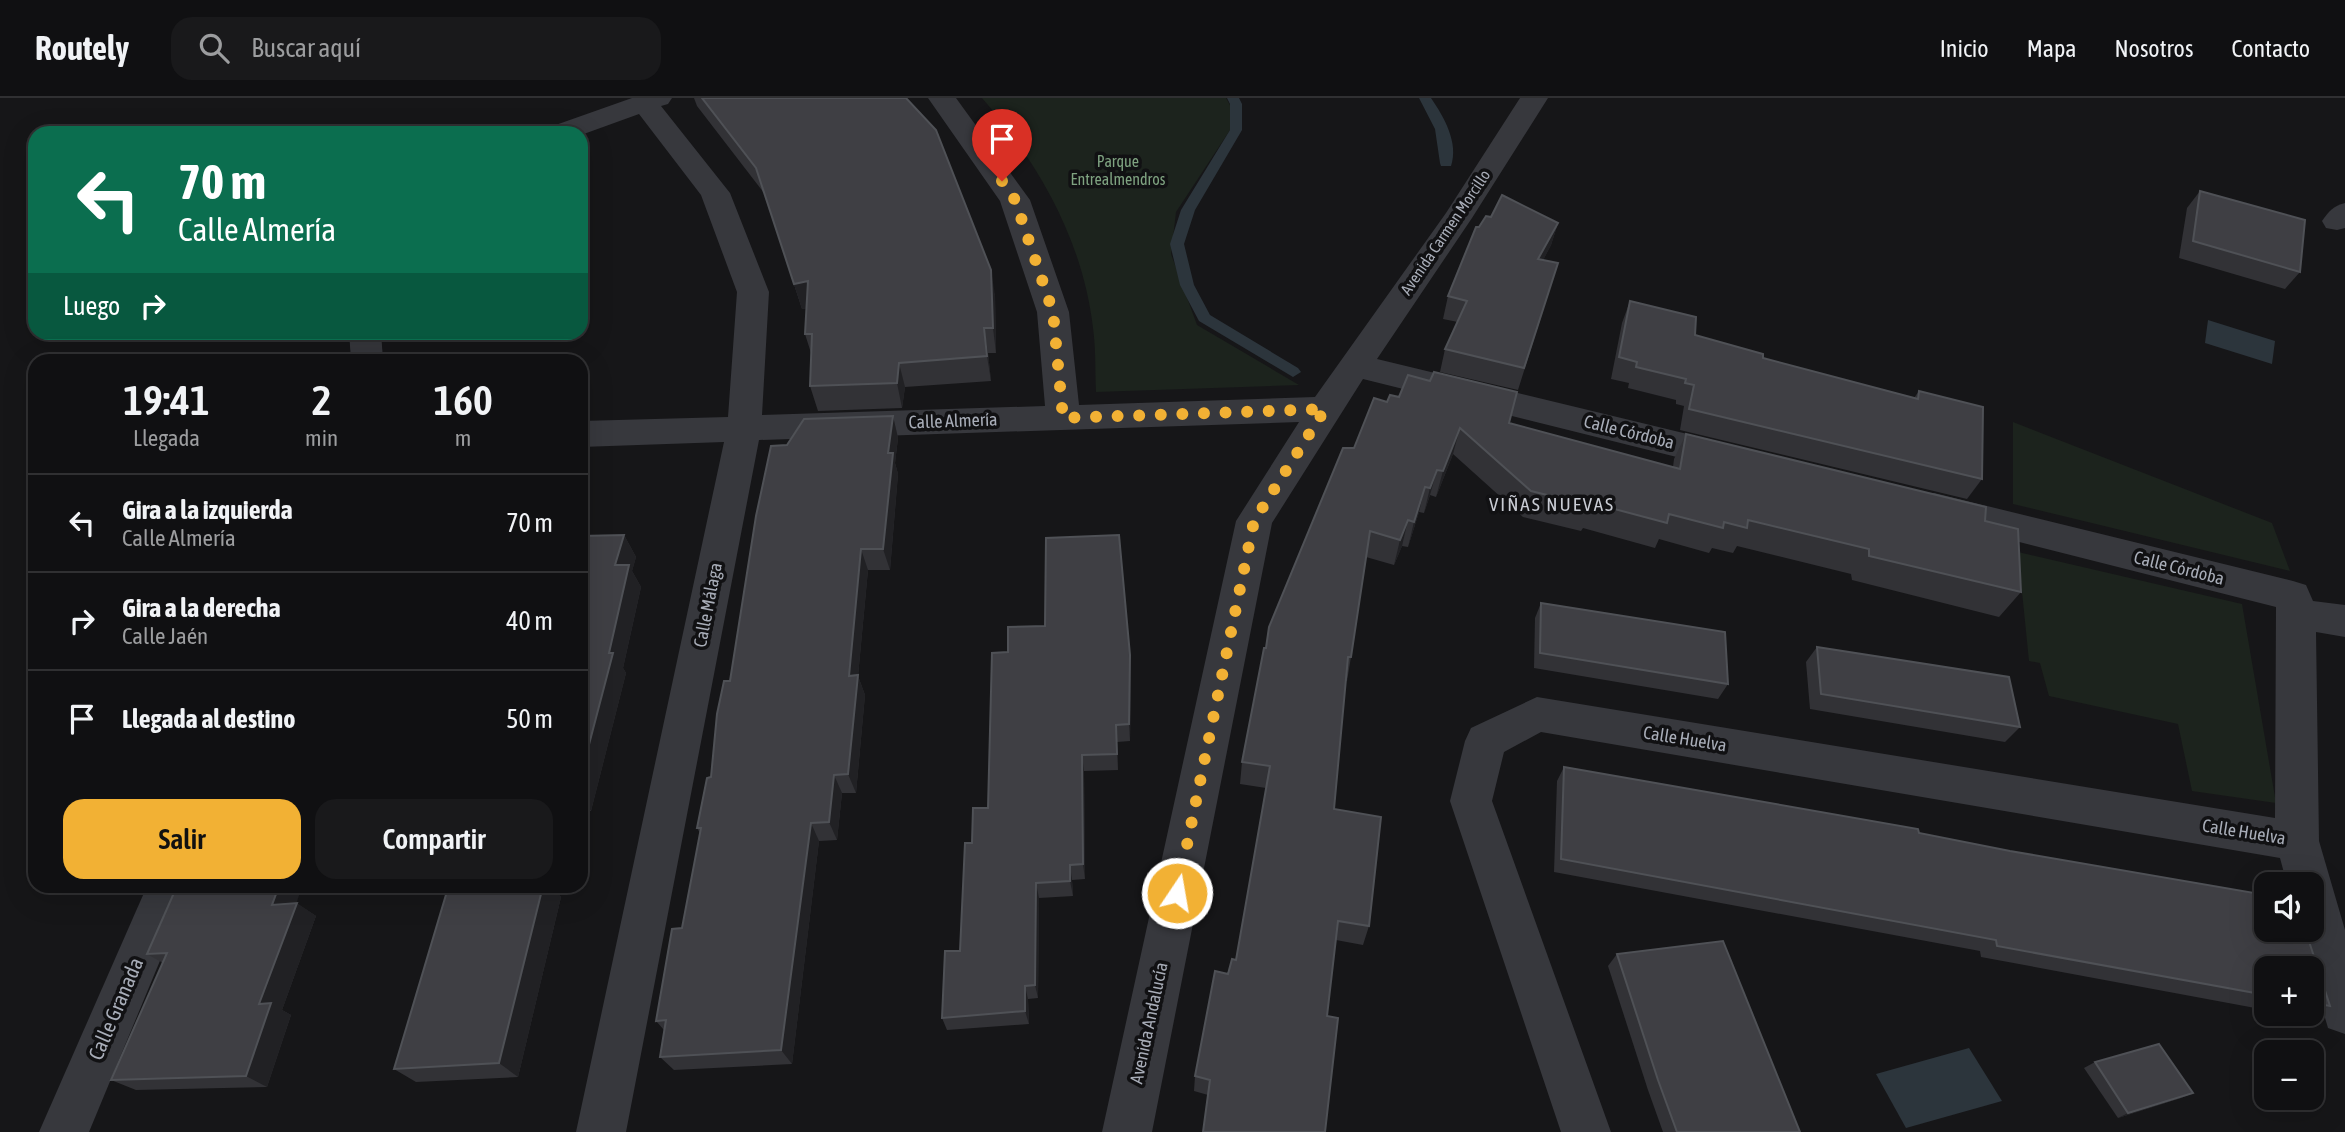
<!DOCTYPE html>
<html lang="es">
<meta charset="utf-8">
<style>
:root{--surface:#101012;--page:#19191b;--text:#f1f3f6;--muted:#9c9d9f;--line:#303032;--accent:#f2b134}
body{margin:0;font-family:"Asap Condensed",sans-serif;background:var(--page);color:var(--text);height:100vh;display:flex;flex-direction:column;font-size:26px;white-space:nowrap}
*{box-sizing:border-box;margin:0}
p{font-size:23px;color:var(--muted)}
.icon{flex:none;width:38px;height:38px;fill:none;stroke:currentColor;stroke-width:2;stroke-linecap:round;stroke-linejoin:round}
.map{position:relative;flex:1;overflow:hidden}
.panel{position:absolute;left:28px;top:256px;width:560px;height:539px;display:flex;flex-direction:column;background:var(--surface);border-radius:21px;box-shadow:0 7px 28px #0002,0 0 0 2px var(--line)}
.panel>*{flex:none}
.hud{position:absolute;left:28px;top:28px;width:560px;height:214px;border-radius:21px;box-shadow:0 7px 28px #0002,0 0 0 2px var(--line);background:#0b6e4f;color:#fff;overflow:hidden}
.tools{position:absolute;left:2254px;top:774px;display:grid;gap:14px}
.tools a{display:grid;place-items:center;width:70px;height:70px;border-radius:14px;background:var(--surface);box-shadow:0 7px 28px #0002,0 0 0 2px var(--line);font-size:35px}
.pin{position:absolute;display:grid;place-items:center;width:60px;height:60px;color:#fff;margin:-72px -30px;border-radius:50% 50% 50% 0;rotate:-45deg;box-shadow:0 0 7px #0007}
.pin .icon{rotate:45deg}
.me{position:absolute;width:77px;margin:-38px;rotate:12deg;stroke-linejoin:round;filter:drop-shadow(0 0 5px #0008)}
.turn{display:flex;align-items:center;gap:24px;height:147px;padding:0 35px;font-size:32px}
.turn .icon{width:91px;height:91px;stroke-width:2.5}
.turn b{display:block;font-size:49px;line-height:60px}
.then{display:flex;align-items:center;height:66px;padding:0 35px;background:#0003;gap:14px;font-size:26px}
.eta{display:flex;justify-content:space-evenly;align-items:center;height:119px;text-align:center}
.eta b{font-size:42px;font-weight:600;line-height:49px}
.cta{display:flex;gap:14px;margin-top:auto;padding:14px 35px}
.cta a{flex:1;height:80px;border-radius:21px;background:var(--accent);color:#111;font-size:28px;font-weight:600;line-height:80px;text-align:center}
.cta a+a{background:var(--page);color:var(--text)}
ul{padding:0;list-style:none}
li{display:flex;align-items:center;gap:21px;height:98px;padding:0 35px;border-top:2px solid var(--line)}
li div{flex:1}
li b{display:block;font-size:26px}
li em{font-style:normal}
header{display:flex;align-items:center;gap:42px;box-sizing:border-box;height:98px;padding:0 35px;background:var(--surface);border-bottom:2px solid var(--line)}
header strong{font-size:33px}
nav{display:flex;gap:38px;margin-inline-start:auto;font-size:24px}
.search{width:490px;height:63px;background:var(--page);display:flex;align-items:center;gap:18px;box-sizing:border-box;padding:0 24px;border-radius:21px;color:var(--muted);font-size:26px}
.map>svg:first-child{display:block}
.green{fill:#1c231d}
.water{fill:#2c353c}
.lines{fill:none;stroke-linecap:round;stroke-linejoin:round}
.stream{fill:#2c353c;fill-rule:evenodd}
.minor{fill:#37383d;fill-rule:evenodd}
.wall{fill:#323236}
.shaded-wall{fill:#212124}
.building{fill:#3f3f44;stroke:#4f5156;stroke-width:2}
.route{stroke:#f2b134;stroke-width:12;stroke-dasharray:0 21.6}
.labels{text-anchor:middle;stroke-width:7;stroke-linejoin:round;paint-order:stroke}
.far-park-label{font-size:16px;fill:#7fa381;stroke:#111113}
.far-street-label{font-size:16px;fill:#a8adb8;stroke:#111113}
.street-label{font-size:18px;fill:#a8adb8;stroke:#111113}
.neighbourhood-label{font-size:19px;letter-spacing:2px;fill:#c9ccd4;stroke:#111113}
.near-street-label{font-size:21px;fill:#a8adb8;stroke:#111113}
</style>
<header>
<strong>Routely</strong>
<div class="search"><svg class="icon" aria-label="search" viewBox="0 0 24 24"><circle cx="10" cy="10" r="6"/><path d="M15 15l6 6"/></svg>Buscar aquí</div>
<nav><a>Inicio</a><a>Mapa</a><a>Nosotros</a><a>Contacto</a></nav>
</header>
<div class="map">
<svg width="2345" height="1034" viewBox="0 0 2345 1034">
<rect width="100%" height="100%" fill="#161618"/>
<g class="green">
<path d="M982,0H1226L1232,11L1230,32L1176,114L1171,156L1197,227L1299,287L1096,294C1095,273 1096,251 1093,230C1083,143 1039,65 982,0Z"/>
<polygon points="2013,324 2272,425 2290,473 2013,406"/>
<polygon points="2018,454 2242,506 2276,705 2192,693 2178,626 2049,598 2040,565 2029,563"/>
</g>
<g class="water">
<polygon points="2208,222 2275,243 2272,266 2205,245"/>
<polygon points="1969,950 2002,1003 1906,1030 1876,976"/>
</g>
<g class="lines">
<g class="stream">
<polygon points="1227,0 1239,0 1242,6 1242,32 1195,112 1184,146 1194,187 1210,217 1298,270 1301,274 1293,279 1199,223 1180,187 1170,146 1181,112 1230,32 1230,6"/>
<path d="M1419,0H1431C1444,19 1459,45 1451,68H1441L1440,65L1435,31Z"/>
</g>
<g class="minor">
<polygon points="632,0 672,0 668,6 661,8 730,95 769,194 762,317 1045,308 1037,214 1000,103 928,0 956,0 1030,102 1069,214 1079,307 1315,299 1446,115 1520,0 1548,0 1472,120 1377,261 1733,347 1745,351 1751,360 1745,369 1733,373 1363,281 1272,425 1152,1034 1102,1034 1236,423 1299,324 759,342 626,1034 576,1034 724,344 581,349 581,323 728,319 737,194 701,97 639,16 581,37 546,35 550,29"/>
<path d="M2345,105V130L2337,132L2326,130L2322,123C2329,113 2333,108 2345,105Z"/>
<polygon points="349,234 381,234 383,262 351,262"/>
<polygon points="1934,395 2293,483 2306,487 2313,503 2345,507 2345,539 2316,534 2319,743 2345,832 2345,936 2328,930 2299,831 2312,831 2312,786 2287,786 2280,760 1541,634 1504,654 1492,703 1611,1034 1561,1034 1450,703 1465,643 1471,630 1537,599 2275,720 2276,509 1921,419 1916,409 1921,399"/>
<polygon points="147,788 191,788 89,1034 39,1034"/>
</g>
</g>
<g class="wall">
<polygon points="694,0 906,0 995,197 996,255 988,255 991,283 905,289 902,310 818,313 810,288 811,255 805,236 807,210 802,211 764,95 697,8"/>
<polygon points="2200,93 2300,174 2285,191 2179,160 2187,110"/>
<polygon points="1491,119 1558,125 1551,147 1543,162 1558,165 1518,292 1440,274 1445,251 1458,224 1443,221 1448,198 1479,129"/>
<polygon points="1630,203 1695,237 1763,260 1914,300 1919,293 1982,381 1967,401 1680,332 1684,308 1676,306 1676,302 1628,290 1629,285 1611,281 1622,225"/>
<polygon points="1387,304 1509,325 1673,369 1674,361 1686,336 1985,423 2021,494 1999,519 1852,482 1851,476 1737,448 1733,455 1712,450 1709,455 1659,441 1655,450 1583,430 1581,433 1523,419 1453,356 1436,399 1430,397 1424,415 1419,414 1408,449 1402,448 1394,467 1366,459 1351,559 1347,583 1346,583 1334,711 1369,828 1363,847 1336,842 1208,997 1194,993 1195,978 1228,876 1236,862 1266,690 1240,686 1242,664 1266,550 1354,350"/>
<polygon points="893,318 898,340 895,365 898,376 890,472 868,472 858,578 865,597 856,695 842,695 837,742 819,743 792,966 674,972 660,959 664,932 656,923 682,830 700,735 697,730 711,679 730,583 787,347"/>
<polygon points="624,437 636,459 632,473 641,489 623,570 626,575 591,713 583,713 581,719 581,438"/>
<polygon points="1541,505 1728,586 1718,601 1534,570 1535,520"/>
<polygon points="1817,549 2020,629 2005,644 1810,611 1806,564"/>
<polygon points="1130,557 1131,574 1130,643 1117,644 1118,672 1084,673 1085,781 1072,782 1073,798 1039,800 1038,900 1028,901 1029,926 947,932 942,920 960,853 972,745 988,710"/>
<polygon points="1564,669 1918,731 1919,735 2010,753 2266,797 2266,831 2305,831 2330,908 2307,919 2285,915 2312,915 2312,870 2266,870 2266,912 1981,859 1980,853 1554,774 1557,683"/>
<polygon points="475,788 549,788 561,799 518,979 416,984 394,971"/>
<polygon points="296,805 316,818 282,912 291,917 267,989 136,992 111,982 163,865 147,856"/>
<polygon points="1617,856 1800,1034 1663,1034 1648,992 1608,868"/>
<polygon points="2095,964 2193,995 2181,1000 2118,1020 2084,970"/>
</g>
<g class="shaded-wall">
<polygon points="1558,125 1551,147 1532,184 1538,161"/>
<polygon points="991,172 995,197 996,255 993,230"/>
<polygon points="808,183 815,208 802,211 794,186"/>
<polygon points="984,230 988,255 991,283 987,258"/>
<polygon points="899,265 905,289 902,310 897,285"/>
<polygon points="893,318 898,340 895,365 898,376 890,472 883,451 888,355"/>
<polygon points="1460,330 1453,356 1436,399 1443,373"/>
<polygon points="1437,372 1430,397 1424,415 1430,390"/>
<polygon points="1425,389 1419,414 1408,449 1414,424"/>
<polygon points="1408,422 1402,448 1394,467 1400,442"/>
<polygon points="624,437 636,459 632,473 641,489 623,570 626,575 591,713 581,699 581,677 609,555 615,467"/>
<polygon points="861,451 868,472 858,578 865,597 856,695 848,676 849,578"/>
<polygon points="1130,557 1131,574 1130,643 1129,626"/>
<polygon points="1082,657 1084,673 1085,781 1083,766"/>
<polygon points="834,677 842,695 837,742 829,724"/>
<polygon points="811,725 819,743 792,966 781,952"/>
<polygon points="1070,767 1072,782 1073,798 1070,783"/>
<polygon points="1036,785 1039,800 1038,900 1035,887"/>
<polygon points="279,788 302,788 293,816 297,805 316,818 282,912 291,917 267,989 246,978 259,906 272,807"/>
<polygon points="543,788 549,788 561,799 518,979 499,965"/>
<polygon points="1025,888 1028,901 1029,926 1025,913"/>
<polygon points="2193,995 2181,1000 2118,1020 2128,1015"/>
</g>
<g class="building">
<polygon points="702,0 906,0 936,32 991,172 993,230 984,230 987,258 899,265 897,285 810,288 812,236 805,236 808,183 794,186 756,70"/>
<polygon points="2200,93 2305,122 2300,174 2193,143"/>
<polygon points="1502,97 1558,125 1538,161 1558,165 1524,270 1445,251 1467,203 1448,198 1476,129 1479,129 1486,118 1491,119"/>
<polygon points="1630,203 1696,219 1695,237 1763,256 1763,260 1918,301 1919,293 1983,309 1982,381 1689,311 1694,287 1685,285 1686,281 1636,269 1637,264 1619,259"/>
<polygon points="1434,274 1517,294 1509,325 1680,371 1686,336 1986,409 1985,423 2018,431 2021,494 1869,458 1869,451 1748,422 1747,430 1724,424 1723,430 1669,416 1667,425 1592,405 1592,408 1531,393 1460,330 1443,373 1437,372 1430,390 1425,389 1414,424 1408,422 1400,442 1370,433 1351,559 1348,559 1334,711 1381,719 1369,828 1338,823 1327,918 1338,920 1325,1034 1203,1034 1210,982 1195,978 1215,873 1228,876 1232,861 1236,862 1270,668 1242,664 1264,550 1266,550 1269,529 1343,350 1354,350 1374,300 1387,304 1390,297 1399,299 1408,277 1430,283"/>
<polygon points="893,318 888,355 893,355 883,451 861,451 849,578 858,577 848,676 834,677 829,724 811,725 781,952 660,959 666,922 656,923 672,831 682,830 701,730 697,730 707,680 711,679 717,616 724,583 730,583 756,418 771,348 787,347 804,321"/>
<polygon points="624,437 615,467 629,467 609,555 613,555 581,677 581,438"/>
<polygon points="1119,437 1130,557 1129,626 1116,627 1117,656 1082,657 1083,766 1070,767 1070,783 1036,785 1035,887 1025,888 1025,913 942,920 945,853 960,853 965,745 972,745 973,710 988,710 992,555 1008,554 1008,529 1045,528 1046,440"/>
<polygon points="1541,505 1725,534 1728,586 1540,555"/>
<polygon points="1817,549 2009,579 2020,629 1821,596"/>
<polygon points="1564,669 1918,731 1919,735 2010,753 2266,797 2266,831 2305,831 2330,908 2312,905 2312,870 2266,870 2266,897 1997,848 1996,842 1561,761"/>
<polygon points="177,788 279,788 272,807 297,805 259,906 271,905 246,978 111,982 167,855 147,856"/>
<polygon points="475,788 543,788 499,965 394,971 448,790"/>
<polygon points="1723,843 1800,1034 1677,1034 1658,982 1617,856"/>
<polygon points="2159,946 2193,995 2128,1015 2095,964"/>
</g>
<g class="lines">
<polyline class="route" points="1002,83 1015,102 1053,214 1063,320 1325,311 1254,423 1177,795"/>
</g>
<g class="labels">
<g class="far-park-label">
<text x="1118" y="69">Parque<tspan x="1118" dy="18">Entrealmendros</tspan></text>
</g>
<g class="far-street-label">
<text transform="translate(1445 134) rotate(-56)" y="6">Avenida Carmen Morcillo</text>
</g>
<g class="street-label">
<text transform="translate(953 323) rotate(-2)" y="6">Calle Almería</text>
<text transform="translate(1629 334) rotate(14)" y="6">Calle Córdoba</text>
<text transform="translate(2179 470) rotate(14)" y="6">Calle Córdoba</text>
<text transform="translate(708 507) rotate(-79)" y="6">Calle Málaga</text>
<text transform="translate(1685 641) rotate(9)" y="6">Calle Huelva</text>
<text transform="translate(2244 734) rotate(9)" y="6">Calle Huelva</text>
<text transform="translate(1149 925) rotate(-78)" y="6">Avenida Andalucía</text>
</g>
<g class="neighbourhood-label">
<text x="1552" y="413">VIÑAS NUEVAS</text>
</g>
<g class="near-street-label">
<text transform="translate(116 911) rotate(-67)" y="7">Calle Granada</text>
</g>
</g>
</svg>
<div class="tools">
<a><svg class="icon" aria-label="sound" viewBox="0 0 24 24"><path d="M4 9h4l5-4v14l-5-4H4zM17 9q2 3 0 6"/></svg></a>
<a>+</a>
<a>−</a>
</div>
<div class="pin" style="left:1002px;top:83px;background:#d93025"><svg class="icon" aria-label="arrive" viewBox="0 0 24 24"><path d="M6 21V4h12l-3 4 3 4H6"/></svg></div>
<svg class="me" style="left:1177px;top:795px" viewBox="-20 -20 40 40"><circle r="17" fill="#f2b134" stroke="#fff" stroke-width="3"/><path d="M0-11L8 9 0 5-8 9z" fill="#fff"/></svg>
<div class="hud">
<div class="turn"><svg class="icon" aria-label="left" viewBox="0 0 24 24"><path d="M17 20v-9H6M10 6l-5 5 5 5"/></svg><div><b>70 m</b>Calle Almería</div></div>
<div class="then">Luego<svg class="icon" aria-label="right" viewBox="0 0 24 24"><path d="M7 20v-9h11M14 6l5 5-5 5"/></svg></div>
</div>
<section class="panel">
<div class="eta">
<div><b>19:41</b><p>Llegada</p></div>
<div><b>2</b><p>min</p></div>
<div><b>160</b><p>m</p></div>
</div>
<ul>
<li><svg class="icon" aria-label="left" viewBox="0 0 24 24"><path d="M17 20v-9H6M10 6l-5 5 5 5"/></svg><div><b>Gira a la izquierda</b><p>Calle Almería</p></div><em>70 m</em></li>
<li><svg class="icon" aria-label="right" viewBox="0 0 24 24"><path d="M7 20v-9h11M14 6l5 5-5 5"/></svg><div><b>Gira a la derecha</b><p>Calle Jaén</p></div><em>40 m</em></li>
<li><svg class="icon" aria-label="arrive" viewBox="0 0 24 24"><path d="M6 21V4h12l-3 4 3 4H6"/></svg><div><b>Llegada al destino</b></div><em>50 m</em></li>
</ul>
<div class="cta"><a>Salir</a><a>Compartir</a></div>
</section>
</div>
